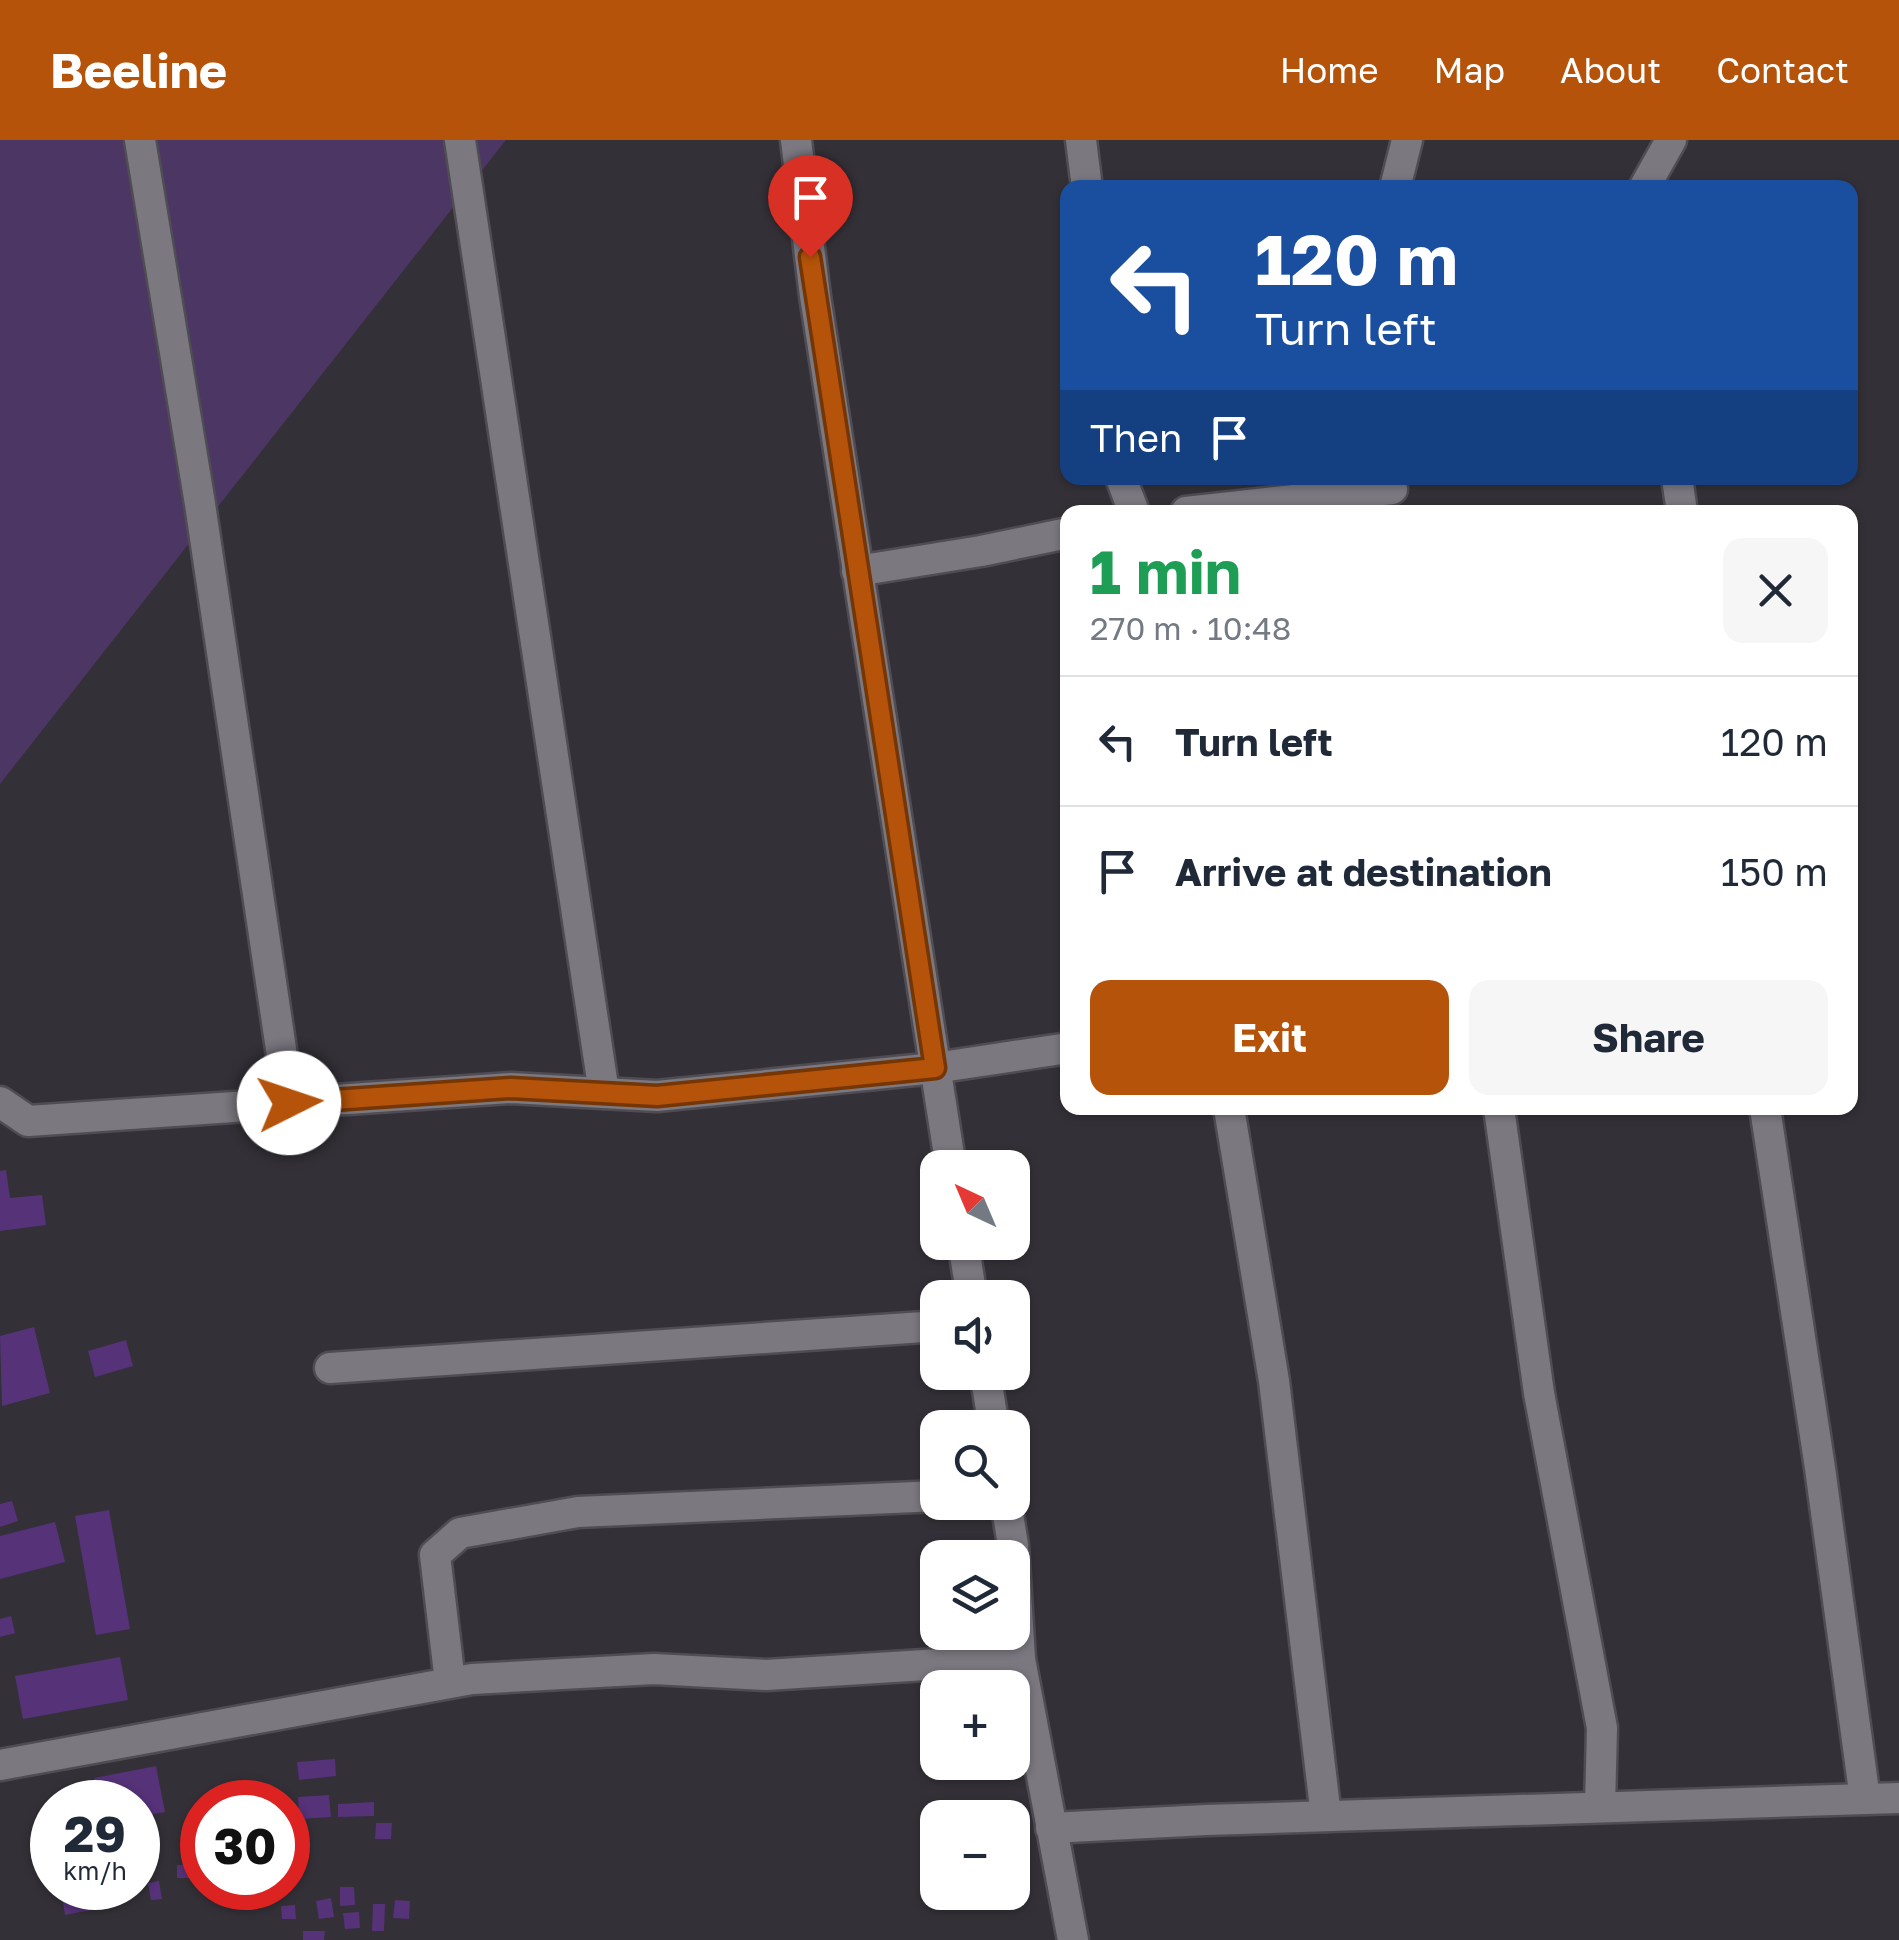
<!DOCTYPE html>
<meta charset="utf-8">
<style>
:root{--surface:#fff;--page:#f6f6f7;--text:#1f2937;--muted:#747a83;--line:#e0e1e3;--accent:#b45309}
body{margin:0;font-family:"Golos Text",sans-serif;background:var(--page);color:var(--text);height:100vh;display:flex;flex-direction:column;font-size:38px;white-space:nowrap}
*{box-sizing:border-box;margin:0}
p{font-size:32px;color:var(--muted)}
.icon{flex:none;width:55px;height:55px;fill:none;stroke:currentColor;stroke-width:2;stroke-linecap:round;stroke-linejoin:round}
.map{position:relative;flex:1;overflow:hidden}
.panel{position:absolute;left:1060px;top:365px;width:798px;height:610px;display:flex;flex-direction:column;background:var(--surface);border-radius:20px;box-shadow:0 2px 8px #0004}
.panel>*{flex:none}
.guide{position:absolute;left:1060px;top:40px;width:798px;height:305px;border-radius:20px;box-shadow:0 2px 8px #0004;background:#1a4fa0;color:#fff;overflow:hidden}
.needle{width:65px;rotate:316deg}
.tools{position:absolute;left:920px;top:1010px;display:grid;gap:20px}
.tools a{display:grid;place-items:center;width:110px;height:110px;border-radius:20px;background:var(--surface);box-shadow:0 2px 8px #0004;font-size:50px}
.speed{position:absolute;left:30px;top:1640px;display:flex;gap:20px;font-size:50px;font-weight:700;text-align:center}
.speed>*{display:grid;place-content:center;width:130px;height:130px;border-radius:50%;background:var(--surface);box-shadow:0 2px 8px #0004;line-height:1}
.speed small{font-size:25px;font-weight:400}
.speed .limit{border:15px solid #d22;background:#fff;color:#111}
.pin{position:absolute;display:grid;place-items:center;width:85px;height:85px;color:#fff;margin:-102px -42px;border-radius:50% 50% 50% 0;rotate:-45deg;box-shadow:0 0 10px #0007}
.pin .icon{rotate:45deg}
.me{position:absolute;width:110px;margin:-55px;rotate:86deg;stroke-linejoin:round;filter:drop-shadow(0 0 8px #0008)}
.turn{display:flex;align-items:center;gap:35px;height:210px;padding:0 30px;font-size:45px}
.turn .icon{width:130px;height:130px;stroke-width:2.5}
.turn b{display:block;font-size:70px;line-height:85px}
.then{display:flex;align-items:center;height:95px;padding:0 30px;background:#0003;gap:20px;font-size:38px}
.round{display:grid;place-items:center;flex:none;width:105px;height:105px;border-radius:20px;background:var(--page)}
.overview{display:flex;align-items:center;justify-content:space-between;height:170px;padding:0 30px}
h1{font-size:60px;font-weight:700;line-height:75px;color:#1e9e55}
.button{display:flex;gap:20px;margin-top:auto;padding:20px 30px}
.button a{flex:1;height:115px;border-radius:20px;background:var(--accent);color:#fff;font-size:40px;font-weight:700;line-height:115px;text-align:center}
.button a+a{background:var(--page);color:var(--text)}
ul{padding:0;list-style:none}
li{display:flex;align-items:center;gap:30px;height:130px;padding:0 30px;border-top:2px solid var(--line)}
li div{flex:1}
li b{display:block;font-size:38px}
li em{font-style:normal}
header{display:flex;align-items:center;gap:60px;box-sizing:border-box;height:140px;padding:0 50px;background:var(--accent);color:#fff}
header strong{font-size:48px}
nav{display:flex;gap:55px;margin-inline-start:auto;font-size:35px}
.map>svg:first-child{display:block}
.green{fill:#4c3664}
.building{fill:#563279}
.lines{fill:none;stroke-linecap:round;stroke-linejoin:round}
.minor-casing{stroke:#4f4c53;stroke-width:35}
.minor{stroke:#7b7880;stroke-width:30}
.route-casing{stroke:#753606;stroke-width:25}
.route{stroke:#b45309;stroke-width:18}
</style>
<header>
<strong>Beeline</strong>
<nav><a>Home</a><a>Map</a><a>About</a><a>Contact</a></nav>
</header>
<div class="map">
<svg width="1899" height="1800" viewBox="0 0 1899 1800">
<rect width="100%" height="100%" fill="#333037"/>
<polygon class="green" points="0,0 506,0 0,644"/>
<g class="building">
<polygon points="6,1030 10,1058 42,1055 46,1085 0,1091 0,1031"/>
<polygon points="34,1187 50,1253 2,1266 0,1196"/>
<polygon points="126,1200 133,1226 95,1237 88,1211"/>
<polygon points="12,1361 18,1381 0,1387 0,1364"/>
<polygon points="109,1370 130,1489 96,1495 75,1376"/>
<polygon points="55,1382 65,1422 0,1439 0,1396"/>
<polygon points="11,1476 15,1493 0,1497 0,1479"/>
<polygon points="120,1517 128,1560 23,1579 15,1536"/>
<polygon points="335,1619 336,1636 299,1640 297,1622"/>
<polygon points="156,1626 165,1672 138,1677 138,1662 98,1662 94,1638"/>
<polygon points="329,1655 331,1677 299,1679 298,1657"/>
<polygon points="374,1662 374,1676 338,1677 338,1664"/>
<polygon points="376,1683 392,1683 391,1699 375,1699"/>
<polygon points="196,1697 199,1717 187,1719 184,1699"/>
<rect x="177" y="1725" width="16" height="13"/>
<polygon points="159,1741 162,1759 151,1760 148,1743"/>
<polygon points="340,1747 354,1747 355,1765 340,1766"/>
<polygon points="61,1748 119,1748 122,1764 65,1775"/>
<polygon points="331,1758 334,1777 319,1779 316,1761"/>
<polygon points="395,1760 410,1761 409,1779 393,1778"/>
<polygon points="373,1764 385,1764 384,1791 372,1791"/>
<polygon points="295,1765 296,1779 282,1779 281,1766"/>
<polygon points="359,1772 360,1788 345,1789 343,1773"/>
<polygon points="303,1791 325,1791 324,1800 303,1800"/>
</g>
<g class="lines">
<g class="minor-casing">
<g id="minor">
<polyline points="140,0 200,364 289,963"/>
<polyline points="460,0 604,953"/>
<polyline points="796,0 815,156 951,1028"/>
<polyline points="1081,0 1087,48"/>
<polyline points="1395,48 1407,0"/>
<polyline points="1644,48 1671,0"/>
<polyline points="1121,338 1134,372"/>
<polyline points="1677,338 1682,372"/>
<polyline points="1186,372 1392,349"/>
<polyline points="857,431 981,411 1068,393"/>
<polyline points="0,962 28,981 511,948 657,956 935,928 1068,908"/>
<polyline points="1229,968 1274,1241 1326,1676"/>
<polyline points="1499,968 1539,1253 1602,1588 1600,1667"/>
<polyline points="1765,968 1820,1328 1865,1659"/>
<polyline points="963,1102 972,1158"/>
<polyline points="330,1228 938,1186"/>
<polyline points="985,1232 994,1288"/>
<polyline points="1006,1362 1013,1405 1020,1519 1073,1800"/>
<polyline points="450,1542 435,1415 460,1393 578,1372 938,1356"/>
<polyline points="0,1625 472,1539 654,1529 766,1535 1020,1519"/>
<polyline points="1051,1688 1206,1680 1899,1658"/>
</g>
</g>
<use href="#minor" class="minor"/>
</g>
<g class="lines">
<g class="route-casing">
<polyline id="route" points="289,963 511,948 657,956 935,928 810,117"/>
</g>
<use href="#route" class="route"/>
</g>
</svg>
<div class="tools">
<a><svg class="needle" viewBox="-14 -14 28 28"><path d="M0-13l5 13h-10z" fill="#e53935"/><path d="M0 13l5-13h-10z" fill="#747a83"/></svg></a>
<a><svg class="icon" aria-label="sound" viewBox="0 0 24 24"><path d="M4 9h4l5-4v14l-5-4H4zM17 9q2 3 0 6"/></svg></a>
<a><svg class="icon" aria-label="search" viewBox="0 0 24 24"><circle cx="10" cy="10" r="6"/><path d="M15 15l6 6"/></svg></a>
<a><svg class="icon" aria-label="layers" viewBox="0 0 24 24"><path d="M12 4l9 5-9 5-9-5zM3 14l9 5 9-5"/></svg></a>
<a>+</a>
<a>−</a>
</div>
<div class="speed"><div>29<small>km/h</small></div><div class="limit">30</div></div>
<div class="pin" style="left:810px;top:117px;background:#d93025"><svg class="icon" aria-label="arrive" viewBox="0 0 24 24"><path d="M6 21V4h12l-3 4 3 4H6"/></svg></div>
<svg class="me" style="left:289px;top:963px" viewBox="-20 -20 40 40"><circle r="19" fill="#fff"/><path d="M0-13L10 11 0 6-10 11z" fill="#b45309"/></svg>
<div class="guide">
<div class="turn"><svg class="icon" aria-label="left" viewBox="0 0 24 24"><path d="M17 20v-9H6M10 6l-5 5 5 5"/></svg><div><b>120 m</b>Turn left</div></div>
<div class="then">Then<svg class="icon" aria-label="arrive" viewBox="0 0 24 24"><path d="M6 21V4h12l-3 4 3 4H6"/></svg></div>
</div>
<section class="panel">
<div class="overview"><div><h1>1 min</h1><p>270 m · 10:48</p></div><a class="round"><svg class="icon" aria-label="close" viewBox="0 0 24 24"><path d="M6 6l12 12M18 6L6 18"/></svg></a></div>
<ul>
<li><svg class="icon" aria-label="left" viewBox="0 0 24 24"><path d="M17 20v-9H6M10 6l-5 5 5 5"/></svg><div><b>Turn left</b></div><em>120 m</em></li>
<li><svg class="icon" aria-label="arrive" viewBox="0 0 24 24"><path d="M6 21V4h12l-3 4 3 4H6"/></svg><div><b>Arrive at destination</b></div><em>150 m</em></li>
</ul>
<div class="button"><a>Exit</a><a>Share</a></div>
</section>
</div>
